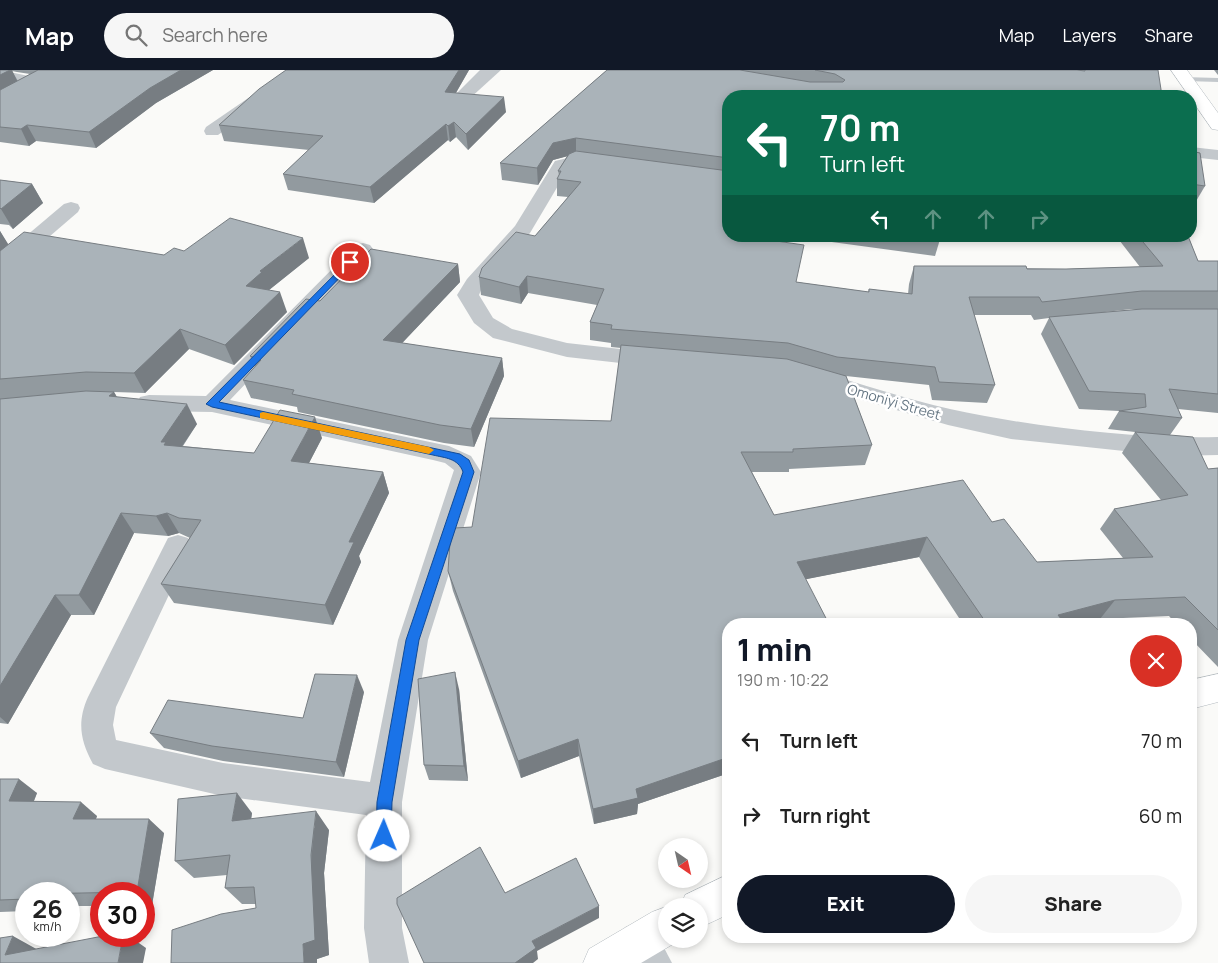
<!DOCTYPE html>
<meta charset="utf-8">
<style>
:root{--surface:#fff;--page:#f6f6f6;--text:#222;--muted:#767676;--accent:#111827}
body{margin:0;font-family:Manrope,sans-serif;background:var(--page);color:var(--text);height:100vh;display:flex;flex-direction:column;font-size:19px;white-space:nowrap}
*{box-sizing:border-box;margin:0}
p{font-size:16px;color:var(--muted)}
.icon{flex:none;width:28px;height:28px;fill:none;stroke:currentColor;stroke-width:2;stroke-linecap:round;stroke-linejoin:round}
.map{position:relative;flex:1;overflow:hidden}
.panel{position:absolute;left:722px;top:548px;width:475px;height:325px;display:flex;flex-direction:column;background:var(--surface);border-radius:20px;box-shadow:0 2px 8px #0003}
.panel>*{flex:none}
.banner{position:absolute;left:722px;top:20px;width:475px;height:152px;border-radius:20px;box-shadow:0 2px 8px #0003;background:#0b6e4f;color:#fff;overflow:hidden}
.needle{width:32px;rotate:146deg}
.fabs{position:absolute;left:658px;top:768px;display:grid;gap:10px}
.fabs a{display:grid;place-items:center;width:50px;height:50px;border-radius:50%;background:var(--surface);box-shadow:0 2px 8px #0003;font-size:25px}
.speed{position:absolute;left:15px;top:812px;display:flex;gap:10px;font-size:25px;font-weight:700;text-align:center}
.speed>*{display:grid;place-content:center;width:65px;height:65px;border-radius:50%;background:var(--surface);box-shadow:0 2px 8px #0003;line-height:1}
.speed small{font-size:12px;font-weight:400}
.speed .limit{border:8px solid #d22;background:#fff;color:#111}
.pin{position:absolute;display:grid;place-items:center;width:42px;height:42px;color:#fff;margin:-21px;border:2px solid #fff;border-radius:50%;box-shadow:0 1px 5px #0007}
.me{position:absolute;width:55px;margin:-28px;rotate:1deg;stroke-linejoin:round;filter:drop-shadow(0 0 4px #0008)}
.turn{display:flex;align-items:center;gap:18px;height:105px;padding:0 15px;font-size:22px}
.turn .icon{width:65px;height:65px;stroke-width:2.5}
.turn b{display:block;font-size:35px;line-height:42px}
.lanes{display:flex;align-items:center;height:48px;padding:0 15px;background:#0003;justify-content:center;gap:25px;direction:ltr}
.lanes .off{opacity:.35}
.round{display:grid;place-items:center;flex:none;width:52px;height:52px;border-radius:26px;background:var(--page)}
.headline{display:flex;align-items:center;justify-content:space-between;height:85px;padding:0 15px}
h1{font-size:30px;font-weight:800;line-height:38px;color:var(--accent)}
.action{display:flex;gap:10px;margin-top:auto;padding:10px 15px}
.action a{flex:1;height:58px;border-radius:30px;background:var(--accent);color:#fff;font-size:20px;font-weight:800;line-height:58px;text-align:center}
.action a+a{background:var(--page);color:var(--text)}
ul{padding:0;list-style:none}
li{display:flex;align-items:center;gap:15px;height:75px;padding:0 15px}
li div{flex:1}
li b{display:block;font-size:19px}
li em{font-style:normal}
header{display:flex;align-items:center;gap:30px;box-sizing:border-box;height:70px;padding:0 25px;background:var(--accent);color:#fff}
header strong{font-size:24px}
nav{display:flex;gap:28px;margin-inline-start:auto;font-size:18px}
.search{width:350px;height:45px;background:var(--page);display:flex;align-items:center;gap:12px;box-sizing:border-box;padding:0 18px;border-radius:28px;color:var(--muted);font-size:19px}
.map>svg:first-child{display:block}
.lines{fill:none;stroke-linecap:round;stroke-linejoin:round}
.secondary-casing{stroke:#b3babf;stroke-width:1}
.lane{fill:#c3c8cc;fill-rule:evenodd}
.street{fill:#c3c8cc;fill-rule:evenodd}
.secondary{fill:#fff;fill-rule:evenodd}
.wall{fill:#929a9f;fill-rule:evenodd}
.shaded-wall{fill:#777d82}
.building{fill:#aab3b9;stroke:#777d82}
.route{fill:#1a73e8;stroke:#114b97}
.slow{fill:#f59e0b}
.labels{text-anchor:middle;stroke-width:5;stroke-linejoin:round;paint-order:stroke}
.street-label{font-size:14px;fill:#657683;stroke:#fff}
</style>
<header>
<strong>Map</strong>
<div class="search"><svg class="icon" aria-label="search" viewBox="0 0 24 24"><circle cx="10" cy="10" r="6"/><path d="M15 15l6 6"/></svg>Search here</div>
<nav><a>Map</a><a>Layers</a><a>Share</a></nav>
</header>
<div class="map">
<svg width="1218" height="893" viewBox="0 0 1218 893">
<rect width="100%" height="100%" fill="#fafaf8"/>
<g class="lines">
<g class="secondary-casing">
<g id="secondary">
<polygon points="1171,0 1187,0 1218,43 1218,60 1212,59"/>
<polygon points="1218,604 1218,632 1191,639 1191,610"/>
<polygon points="729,804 729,844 699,858 699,836 681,836 685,825"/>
<polygon points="666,837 666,869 680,870 641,893 583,893 589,879 652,842"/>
</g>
</g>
<polygon class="lane" points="1183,7 1218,8 1218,12 1186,11 1182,9"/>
<g class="street">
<polygon points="0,0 43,9 46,12 38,17 0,9"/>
<polygon points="289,0 307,0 218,65 206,65 204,61 206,57"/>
<polygon points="480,0 501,0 468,30 456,30 454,27 456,24"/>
<polygon points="1191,77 1218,80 1218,90 1191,87"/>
<path d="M576,86L605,90L608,94L605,98C593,101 581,95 568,99L530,163L483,215L479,225L493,248L512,259L567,273L656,283L664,285L668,290L664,295L656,297L567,287L493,268L474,253L457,225L467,209L515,156L555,91Z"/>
<polygon points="71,132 78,134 80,138 78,142 7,203 0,205 0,188 64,134"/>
<path d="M363,173L370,175L373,179L370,183L230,330L449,376L471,386L481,402L428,570L402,732V858L409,893H369L364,858L366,745L223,726L105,699L93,694C80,670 77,652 88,627L168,468L178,465L188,468L192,476L116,637L113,655L116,670L223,693L370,712L398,570L454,400L445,393L433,390L212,342L149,341L140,339L137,333L140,327L149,325L206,326L356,175Z"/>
<path d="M815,301C860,313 905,329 950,339C1035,357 1131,369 1218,367V385L1171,386L1011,369L948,355L807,314L803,309L807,304Z"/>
<polygon points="639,851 653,857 672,893 630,893 619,871 625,857"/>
</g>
<use href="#secondary" class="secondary"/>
</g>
<g class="wall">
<path d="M0,0H213L156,33L96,78L36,71L29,76L0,72ZM12,1L17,2L30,4L18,11Z"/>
<polygon points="286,0 469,0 456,23 506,42 468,80 456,67 450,72 448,70 374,133 288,120 283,104 309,80 224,71 219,55"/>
<path d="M607,0H1158L729,26V166H751V168L796,212L868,222L869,219L908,224L909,214L914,196L1066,199L1140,197L1116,166H1188L1198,191H1218V343L1178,339L1182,348L1170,365L1208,399L1218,398V597L1191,569V554H1176L1169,546L1100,549L1084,554H963L919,487L806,509L729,554V703L638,734L637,744L594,754L579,686L521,708L453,521L448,501L472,457L611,351L621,278L611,277V273L590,270V252L597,235L528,223L521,234L481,225L479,207L535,166L568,127L557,126V109L559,105L558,101L567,86L553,90L538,115L502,110L500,93ZM1132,239H1141L1105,242ZM974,245H1031L1034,250L1049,248L1041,264L1079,339L1119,341L1108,359L1135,362L1122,383L1161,430L1114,439L1100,459L1123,488L1037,492L992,452L774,445L752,402H789V399L865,395L872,375L846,306L929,315L932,330L987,333L995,315Z"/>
<polygon points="1214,0 1218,0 1218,5"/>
<polygon points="1191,81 1205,116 1195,133 1191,133"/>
<polygon points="0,110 32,114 43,133 13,159 9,155 0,154"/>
<polygon points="0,161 8,175 164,185 184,181 309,188 269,220 287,242 234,295 189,279 145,323 114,322 117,327 197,354 183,376 254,383 322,368 309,393 383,402 389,423 359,486 361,492 333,555 174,533 161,514 190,468 179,463 168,466 134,463 94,545 71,545 8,654 0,653"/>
<polygon points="818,166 941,166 935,186 817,170"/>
<polygon points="458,194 460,212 402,273 502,288 504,306 474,377 444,373 298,342 297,337 251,328 243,310 255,297 250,286 320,231"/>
<polygon points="459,619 468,711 429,710 424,695"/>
<polygon points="364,622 344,707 223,691 164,678 150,663 303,648"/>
<polygon points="0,709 37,723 34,731 97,746 96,749 164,763 152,835 144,835 144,824 101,824 101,836 69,836 69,824 26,824 26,841 0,842"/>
<polygon points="252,743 251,749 329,760 324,803 329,885 317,889 256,838 256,834 242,834 225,818 227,805 194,808 175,791"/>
</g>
<g class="shaded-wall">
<polygon points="10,0 12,0 19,15 0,25 0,5"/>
<polygon points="181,0 213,0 156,33 96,78 89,62 150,18"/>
<polygon points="459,0 469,0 447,38 445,22"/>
<polygon points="504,27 506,42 468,80 466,64"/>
<polygon points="454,52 456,67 450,72 448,56"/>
<polygon points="446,54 448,70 374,133 370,117"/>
<polygon points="27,55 36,71 29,76 21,59"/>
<polygon points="576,68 576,84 553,90 538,115 537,98 553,73"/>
<polygon points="32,114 43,133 13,159 1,139"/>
<polygon points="0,161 10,177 0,186"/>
<polygon points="303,168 309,188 269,220 246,216 260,201"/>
<polygon points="458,194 460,212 388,288 383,270"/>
<polygon points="527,206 528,223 521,234 519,217"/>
<polygon points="280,222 287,242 234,295 225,275"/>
<polygon points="180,259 189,279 145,323 134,303"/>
<polygon points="502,288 504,306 474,377 471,359"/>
<polygon points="114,322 125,342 109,326"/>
<polygon points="187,334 197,354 174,388 161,372"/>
<polygon points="315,347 322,368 299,412 291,391"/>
<polygon points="383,402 389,423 359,486 361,492 333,555 325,535 349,472"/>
<polygon points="121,443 134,463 94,545 79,525"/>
<polygon points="167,443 179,463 168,466 156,446"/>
<polygon points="927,467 919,487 792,512 797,492"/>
<polygon points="55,525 71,545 8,654 0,647 0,616"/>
<polygon points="1115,530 1100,549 1084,554 1052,554 1058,545"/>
<polygon points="455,602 459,619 468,711 464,696"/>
<polygon points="357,605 364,622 344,707 336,692"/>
<polygon points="578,669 579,686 521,708 518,691"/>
<polygon points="729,687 729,703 638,734 637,744 594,754 593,739 636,719"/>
<polygon points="19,709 37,723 28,745 9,731"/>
<polygon points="237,723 252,743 248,770 232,751"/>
<polygon points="81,732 97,746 90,763 73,749"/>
<polygon points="316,741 329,760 324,803 329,885 317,889 317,893 304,893 303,874"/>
<polygon points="149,749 164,763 152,835 144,828 144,824 138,824 137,822"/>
<polygon points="599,836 599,848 537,881 538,889 533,893 515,893 532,871"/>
<polygon points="13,866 40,881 5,885"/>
<polygon points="123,866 129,866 146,878 143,893 118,893"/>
</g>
<g class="building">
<polygon points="0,0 10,0 0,5"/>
<polygon points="38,0 181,0 150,18 89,62 27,55 21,59 0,57 0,20"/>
<polygon points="286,0 459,0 445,22 504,27 466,64 454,52 448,56 446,54 370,117 283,104 323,66 219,55 259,19"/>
<polygon points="607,0 740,0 810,12 843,12 845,10 835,4 815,0 1077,0 1085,1 1085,0 1158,0 1162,26 729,26 729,88 576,68 553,73 537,98 500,93"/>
<polygon points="576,81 729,101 729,166 748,166 748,167 804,175 796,212 869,222 869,219 912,224 914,196 1026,196 1027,199 1066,199 1163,196 1138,166 1188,166 1198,191 1218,191 1218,221 1142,221 1042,232 1039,227 969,227 995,315 939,312 935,297 837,287 788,273 611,259 612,255 590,252 604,219 527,206 519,217 479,207 482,198 516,162 535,166 581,112 557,109 561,101 558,101 569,84"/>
<polygon points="1191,81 1200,83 1205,116 1191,114"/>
<polygon points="0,110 32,114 1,139 0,138"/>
<polygon points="230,148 303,168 260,201 262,202 246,216 280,222 225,275 180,259 134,303 86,302 0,309 0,181 24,162 164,185 174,178 184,181"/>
<polygon points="922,166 941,166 941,169"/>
<polygon points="371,179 458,194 383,270 502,288 471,359 440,355 292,324 294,320 243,310 261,290 250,286 306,229 320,231"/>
<polygon points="1142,239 1218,239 1218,324 1169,319 1182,348 1119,341 1146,337 1145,324 1089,321 1049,247"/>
<polygon points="621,275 787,289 846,306 872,375 793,379 793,382 741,382 774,445 963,410 992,452 1004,449 1037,492 1153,487 1114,439 1188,425 1135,362 1193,367 1208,399 1218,398 1218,560 1185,527 1115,530 1058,545 1065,554 987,554 927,467 797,492 829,554 729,554 729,687 636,719 638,728 593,739 578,669 518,691 448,501 450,472 455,458 472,457 490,348 611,351"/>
<polygon points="86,321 114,322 109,326 187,334 161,372 166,372 164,375 254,383 280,340 315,347 291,391 383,402 349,472 354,472 325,535 161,514 201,450 179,448 167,443 156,446 121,443 79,525 55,525 0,616 0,329"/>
<polygon points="455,602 464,696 424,695 418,609"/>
<polygon points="315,604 357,605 336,692 212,676 150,663 168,630 303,648"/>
<polygon points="0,709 19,709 9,731 81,732 73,749 149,749 137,822 26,824 26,829 0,830"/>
<polygon points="237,723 232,751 316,741 311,785 315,870 303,874 304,893 171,893 172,860 221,844 256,838 254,817 225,818 230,785 175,791 178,729"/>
<polygon points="480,777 505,823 576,788 599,836 532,871 536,878 515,893 424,893 397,834 397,828"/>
<polygon points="13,866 5,885 103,866 123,866 118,893 0,893 0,868"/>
</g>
<path class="route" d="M350,189L354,192L353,194L219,332L460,384L469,390L474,402L419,570L392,732L391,766L389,772L384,774L379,772L376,766L377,732L406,570L463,402C458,388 445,388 433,385L212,337L206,334Z"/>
<polygon class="slow" points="263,342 429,377 434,380 429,384 260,348 260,343"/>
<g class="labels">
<g class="street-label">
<text transform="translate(894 332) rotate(16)" y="5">Omoniyi Street</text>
</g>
</g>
</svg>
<div class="fabs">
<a><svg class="needle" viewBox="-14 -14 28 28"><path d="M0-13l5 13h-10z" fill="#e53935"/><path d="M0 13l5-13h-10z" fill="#767676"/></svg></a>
<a><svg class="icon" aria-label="layers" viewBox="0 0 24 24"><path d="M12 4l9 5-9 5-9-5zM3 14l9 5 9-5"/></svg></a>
</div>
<div class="speed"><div>26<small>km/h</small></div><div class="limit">30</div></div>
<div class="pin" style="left:350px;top:192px;background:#d93025"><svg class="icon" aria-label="arrive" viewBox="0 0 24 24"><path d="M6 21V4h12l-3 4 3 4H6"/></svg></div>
<svg class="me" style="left:384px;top:766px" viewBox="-20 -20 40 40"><circle r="19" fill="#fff"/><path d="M0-13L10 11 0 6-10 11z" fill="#1a73e8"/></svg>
<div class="banner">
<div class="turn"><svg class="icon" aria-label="left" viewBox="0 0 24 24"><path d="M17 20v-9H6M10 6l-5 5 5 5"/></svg><div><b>70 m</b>Turn left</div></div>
<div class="lanes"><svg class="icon" aria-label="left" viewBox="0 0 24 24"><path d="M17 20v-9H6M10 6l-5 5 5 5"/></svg><svg class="icon off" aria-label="ahead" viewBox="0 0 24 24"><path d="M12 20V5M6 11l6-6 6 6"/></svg><svg class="icon off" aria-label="ahead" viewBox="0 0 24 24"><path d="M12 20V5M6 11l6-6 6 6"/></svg><svg class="icon off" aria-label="right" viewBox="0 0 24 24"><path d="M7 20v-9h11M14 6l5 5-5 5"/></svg></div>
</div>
<section class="panel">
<div class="headline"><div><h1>1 min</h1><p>190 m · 10:22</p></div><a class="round" style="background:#d93025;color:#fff"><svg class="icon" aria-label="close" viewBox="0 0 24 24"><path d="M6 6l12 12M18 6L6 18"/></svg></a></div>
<ul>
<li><svg class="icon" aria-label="left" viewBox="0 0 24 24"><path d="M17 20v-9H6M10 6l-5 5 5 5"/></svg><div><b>Turn left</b></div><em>70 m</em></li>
<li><svg class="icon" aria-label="right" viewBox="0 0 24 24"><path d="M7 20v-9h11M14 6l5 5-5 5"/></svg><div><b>Turn right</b></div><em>60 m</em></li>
</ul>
<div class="action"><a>Exit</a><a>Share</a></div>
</section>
</div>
